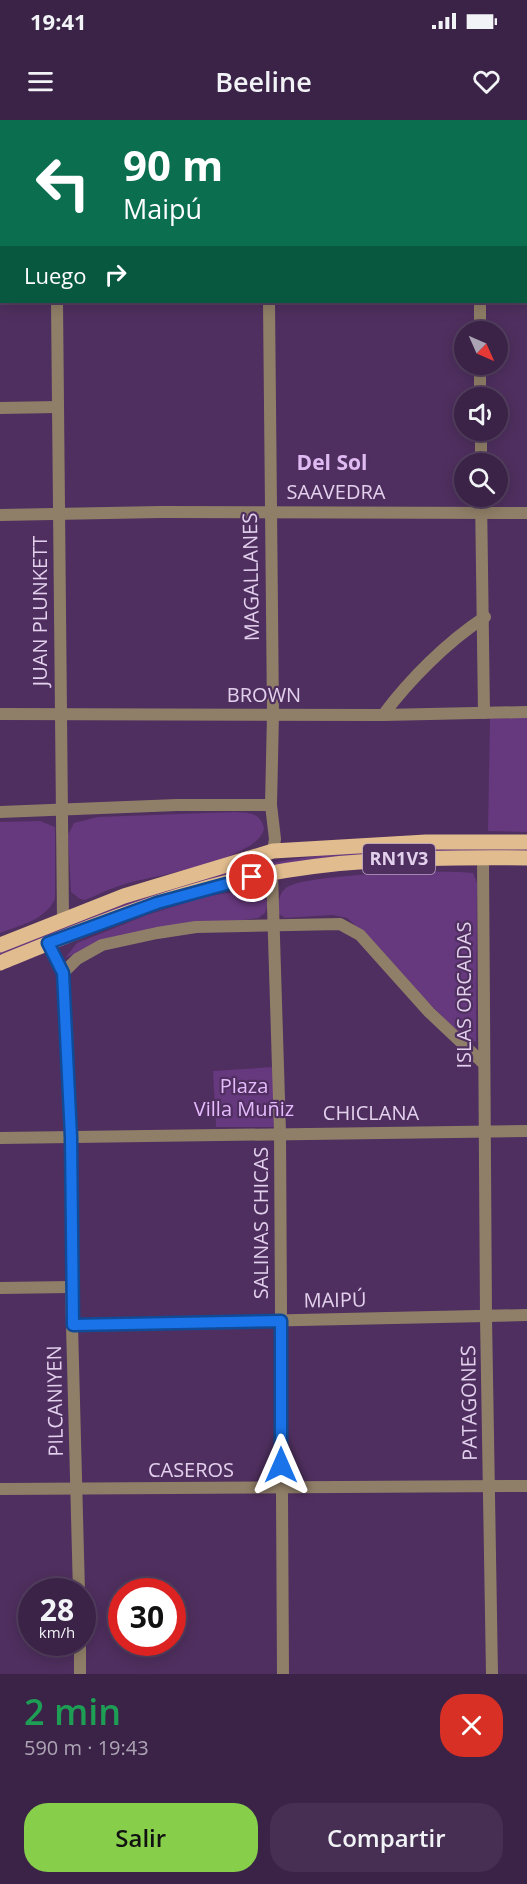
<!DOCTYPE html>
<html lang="es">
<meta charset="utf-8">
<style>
:root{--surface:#3b2347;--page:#462f52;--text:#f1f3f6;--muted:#aca4b4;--line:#544060;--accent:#87cf4b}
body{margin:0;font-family:"Open Sans",sans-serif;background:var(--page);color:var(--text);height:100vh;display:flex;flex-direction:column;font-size:22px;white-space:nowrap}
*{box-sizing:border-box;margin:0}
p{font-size:20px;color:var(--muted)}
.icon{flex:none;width:33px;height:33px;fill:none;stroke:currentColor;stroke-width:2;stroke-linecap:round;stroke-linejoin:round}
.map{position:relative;height:1554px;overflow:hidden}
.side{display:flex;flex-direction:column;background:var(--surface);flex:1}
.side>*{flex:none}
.banner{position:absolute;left:0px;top:0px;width:528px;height:183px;box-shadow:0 3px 15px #0003,0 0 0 2px var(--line);background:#0b6e4f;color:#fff;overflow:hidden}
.needle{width:39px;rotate:135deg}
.buttons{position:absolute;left:454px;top:201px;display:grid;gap:12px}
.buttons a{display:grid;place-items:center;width:54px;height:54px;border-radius:50%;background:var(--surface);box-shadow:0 3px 15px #0003,0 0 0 2px var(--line);font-size:30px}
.speed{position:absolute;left:18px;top:1458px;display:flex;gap:12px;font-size:30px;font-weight:700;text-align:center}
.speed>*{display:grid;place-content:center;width:78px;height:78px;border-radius:50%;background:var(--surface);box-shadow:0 3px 15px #0003,0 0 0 2px var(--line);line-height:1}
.speed small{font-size:15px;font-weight:400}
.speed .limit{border:9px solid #d22;background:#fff;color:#111}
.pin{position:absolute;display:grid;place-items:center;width:51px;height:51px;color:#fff;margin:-26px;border:3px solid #fff;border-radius:50%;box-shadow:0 2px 6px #0007}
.me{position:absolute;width:66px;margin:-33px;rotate:0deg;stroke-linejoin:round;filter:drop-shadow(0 0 4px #0008)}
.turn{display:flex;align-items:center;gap:21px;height:126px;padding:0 24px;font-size:27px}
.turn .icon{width:78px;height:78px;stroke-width:2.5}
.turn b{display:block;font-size:42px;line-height:51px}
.then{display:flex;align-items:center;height:57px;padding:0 24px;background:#0003;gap:12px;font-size:22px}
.round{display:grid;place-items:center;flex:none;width:63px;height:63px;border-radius:24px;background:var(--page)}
.head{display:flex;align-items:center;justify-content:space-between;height:102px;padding:0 24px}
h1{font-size:36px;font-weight:600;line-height:45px;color:#1e9e55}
.button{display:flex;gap:12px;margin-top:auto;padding:12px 24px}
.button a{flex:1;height:69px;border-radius:24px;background:var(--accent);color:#111;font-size:24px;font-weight:600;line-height:69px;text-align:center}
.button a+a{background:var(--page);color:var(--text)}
.status{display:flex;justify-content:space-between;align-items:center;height:42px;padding:0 30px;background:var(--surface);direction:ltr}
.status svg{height:16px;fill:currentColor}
header{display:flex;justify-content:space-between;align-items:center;height:78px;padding:0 24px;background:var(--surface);font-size:27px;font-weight:600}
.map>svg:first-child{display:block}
.green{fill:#66387d}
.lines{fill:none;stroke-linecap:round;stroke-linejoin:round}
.minor{stroke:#907f68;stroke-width:12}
.major{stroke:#e1bc8e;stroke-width:15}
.route-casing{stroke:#114b97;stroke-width:15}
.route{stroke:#1a73e8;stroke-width:10}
.labels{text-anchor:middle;stroke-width:4.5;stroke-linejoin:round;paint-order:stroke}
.shield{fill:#4f2f5f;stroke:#b6a0c2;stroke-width:1.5}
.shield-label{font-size:18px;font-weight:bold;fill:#e2d0ec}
.street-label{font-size:20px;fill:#e2d0ec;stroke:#4f2f5f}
.park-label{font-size:20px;fill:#e6bbfe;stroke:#4f2f5f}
.neighbourhood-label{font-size:21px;font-weight:bold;fill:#dfbaf3;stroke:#4f2f5f}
</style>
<div class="status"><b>19:41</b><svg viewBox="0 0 49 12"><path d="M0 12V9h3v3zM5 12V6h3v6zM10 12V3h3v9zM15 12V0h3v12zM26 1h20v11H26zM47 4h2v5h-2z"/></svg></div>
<header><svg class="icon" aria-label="menu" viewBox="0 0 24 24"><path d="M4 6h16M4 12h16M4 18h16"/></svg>Beeline<svg class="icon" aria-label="heart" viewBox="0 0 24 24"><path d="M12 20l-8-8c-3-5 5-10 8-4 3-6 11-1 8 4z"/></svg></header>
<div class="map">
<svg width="527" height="1554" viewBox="0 0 527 1554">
<rect width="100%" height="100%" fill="#4f2f5f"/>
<g class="green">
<polygon points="122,0 460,0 461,1 120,1"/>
<polygon points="490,598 527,598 527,712 488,711"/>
<path d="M235,692C249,693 260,692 264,708C260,739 156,756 128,763C114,767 99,774 85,780L80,779L71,772L68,715L74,703L98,697Z"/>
<path d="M40,701L55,707V779C45,800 21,805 0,813V702Z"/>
<path d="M527,728V733L271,747L0,837V831C81,800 161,767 246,748C338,727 433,729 527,728Z"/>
<path d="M473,753L477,763L476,922L465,919L416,870L374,822L347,798L332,795L285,798L279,794C278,783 278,772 289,766C314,754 444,749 473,753Z"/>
<polygon points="257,768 268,783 265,793 258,798 106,820 65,838 77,823 147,795 204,777"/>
<polygon points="273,947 274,1007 216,1007 213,951"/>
</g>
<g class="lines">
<g class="minor">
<polyline points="46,0 47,2"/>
<polyline points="471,0 473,2"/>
<polyline points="107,2 108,0"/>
<polyline points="485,2 485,0"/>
<polyline points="526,11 527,11"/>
<polyline points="0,31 2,31"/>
<polyline points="526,32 527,32"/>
<polyline points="526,172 527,172"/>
<polyline points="0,177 2,177"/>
<polyline points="57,182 63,800"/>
<polyline points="269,182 273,594 271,685 275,719 273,731"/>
<polyline points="480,182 480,212"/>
<polyline points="480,244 480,278"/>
<polyline points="0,288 58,287"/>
<polyline points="481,310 481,344"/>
<polyline points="481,376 484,593"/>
<polyline points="0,395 161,392 527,393"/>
<polyline points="0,594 383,595 527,592"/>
<path d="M383,595C410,559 447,522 485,497"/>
<polyline points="0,692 177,685 271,685"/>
<polyline points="483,738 486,1197 492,1554"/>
<polyline points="272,753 280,1012 283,1554"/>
<polyline points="48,823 63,853 71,1017 71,1167 79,1472"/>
<polyline points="63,853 77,839 102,825 157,813 196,807 340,804 360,815 429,892 483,943"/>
<polyline points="0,1018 527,1011"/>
<polyline points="0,1168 71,1167"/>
<polyline points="73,1205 527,1195"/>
<polyline points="0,1369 527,1366"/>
<polyline points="80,1522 80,1554"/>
</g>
<g class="major">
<polyline points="0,825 124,776 273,731 426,722 527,722"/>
<path d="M0,843C76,812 152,780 232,761C329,738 428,737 527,738"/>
</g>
</g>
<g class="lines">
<g class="route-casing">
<polyline id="route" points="252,757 157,783 48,823 63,853 71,1017 73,1205 281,1201 281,1345"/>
</g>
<use href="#route" class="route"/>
</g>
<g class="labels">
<rect class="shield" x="363" y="724" width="72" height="30" rx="4.5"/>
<g class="shield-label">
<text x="399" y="745">RN1V3</text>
</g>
<g class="street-label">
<text x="336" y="379">SAAVEDRA</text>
<text transform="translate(251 457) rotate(-91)" y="7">MAGALLANES</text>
<text transform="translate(40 491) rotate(-90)" y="7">JUAN PLUNKETT</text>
<text x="264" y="582">BROWN</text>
<text transform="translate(464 875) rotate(-90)" y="7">ISLAS ORCADAS</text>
<text x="371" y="1000">CHICLANA</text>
<text transform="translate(261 1103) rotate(-90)" y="7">SALINAS CHICAS</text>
<text transform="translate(335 1180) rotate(-1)" y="7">MAIPÚ</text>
<text transform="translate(55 1281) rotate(-91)" y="7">PILCANIYEN</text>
<text transform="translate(469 1283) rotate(-91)" y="7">PATAGONES</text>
<text x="191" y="1357">CASEROS</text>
</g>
<g class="park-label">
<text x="244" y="973">Plaza<tspan x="244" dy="23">Villa Muñiz</tspan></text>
</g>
<g class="neighbourhood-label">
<text x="332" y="350">Del Sol</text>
</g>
</g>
</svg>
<div class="buttons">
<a><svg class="needle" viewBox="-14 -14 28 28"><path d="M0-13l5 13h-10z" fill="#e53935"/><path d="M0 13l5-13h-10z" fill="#aca4b4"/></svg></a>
<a><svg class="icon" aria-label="sound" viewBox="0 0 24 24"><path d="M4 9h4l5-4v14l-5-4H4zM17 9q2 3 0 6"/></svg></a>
<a><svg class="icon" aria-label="search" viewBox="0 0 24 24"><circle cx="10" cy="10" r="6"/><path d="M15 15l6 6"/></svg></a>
</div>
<div class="speed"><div>28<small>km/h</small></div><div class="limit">30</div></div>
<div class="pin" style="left:252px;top:757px;background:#d93025"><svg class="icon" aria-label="arrive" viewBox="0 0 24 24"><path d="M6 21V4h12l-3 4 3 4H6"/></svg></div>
<svg class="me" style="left:281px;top:1345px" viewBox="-20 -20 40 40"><path d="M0-17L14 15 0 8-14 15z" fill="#1a73e8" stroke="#fff" stroke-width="4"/></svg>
<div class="banner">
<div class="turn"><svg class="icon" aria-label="left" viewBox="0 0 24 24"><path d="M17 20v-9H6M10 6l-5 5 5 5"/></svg><div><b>90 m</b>Maipú</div></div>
<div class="then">Luego<svg class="icon" aria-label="right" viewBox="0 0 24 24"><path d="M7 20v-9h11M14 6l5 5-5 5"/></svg></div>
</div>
</div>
<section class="side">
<div class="head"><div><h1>2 min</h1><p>590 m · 19:43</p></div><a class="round" style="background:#d93025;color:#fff"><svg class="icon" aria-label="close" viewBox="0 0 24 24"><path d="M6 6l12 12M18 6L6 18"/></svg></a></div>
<div class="button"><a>Salir</a><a>Compartir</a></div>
</section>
